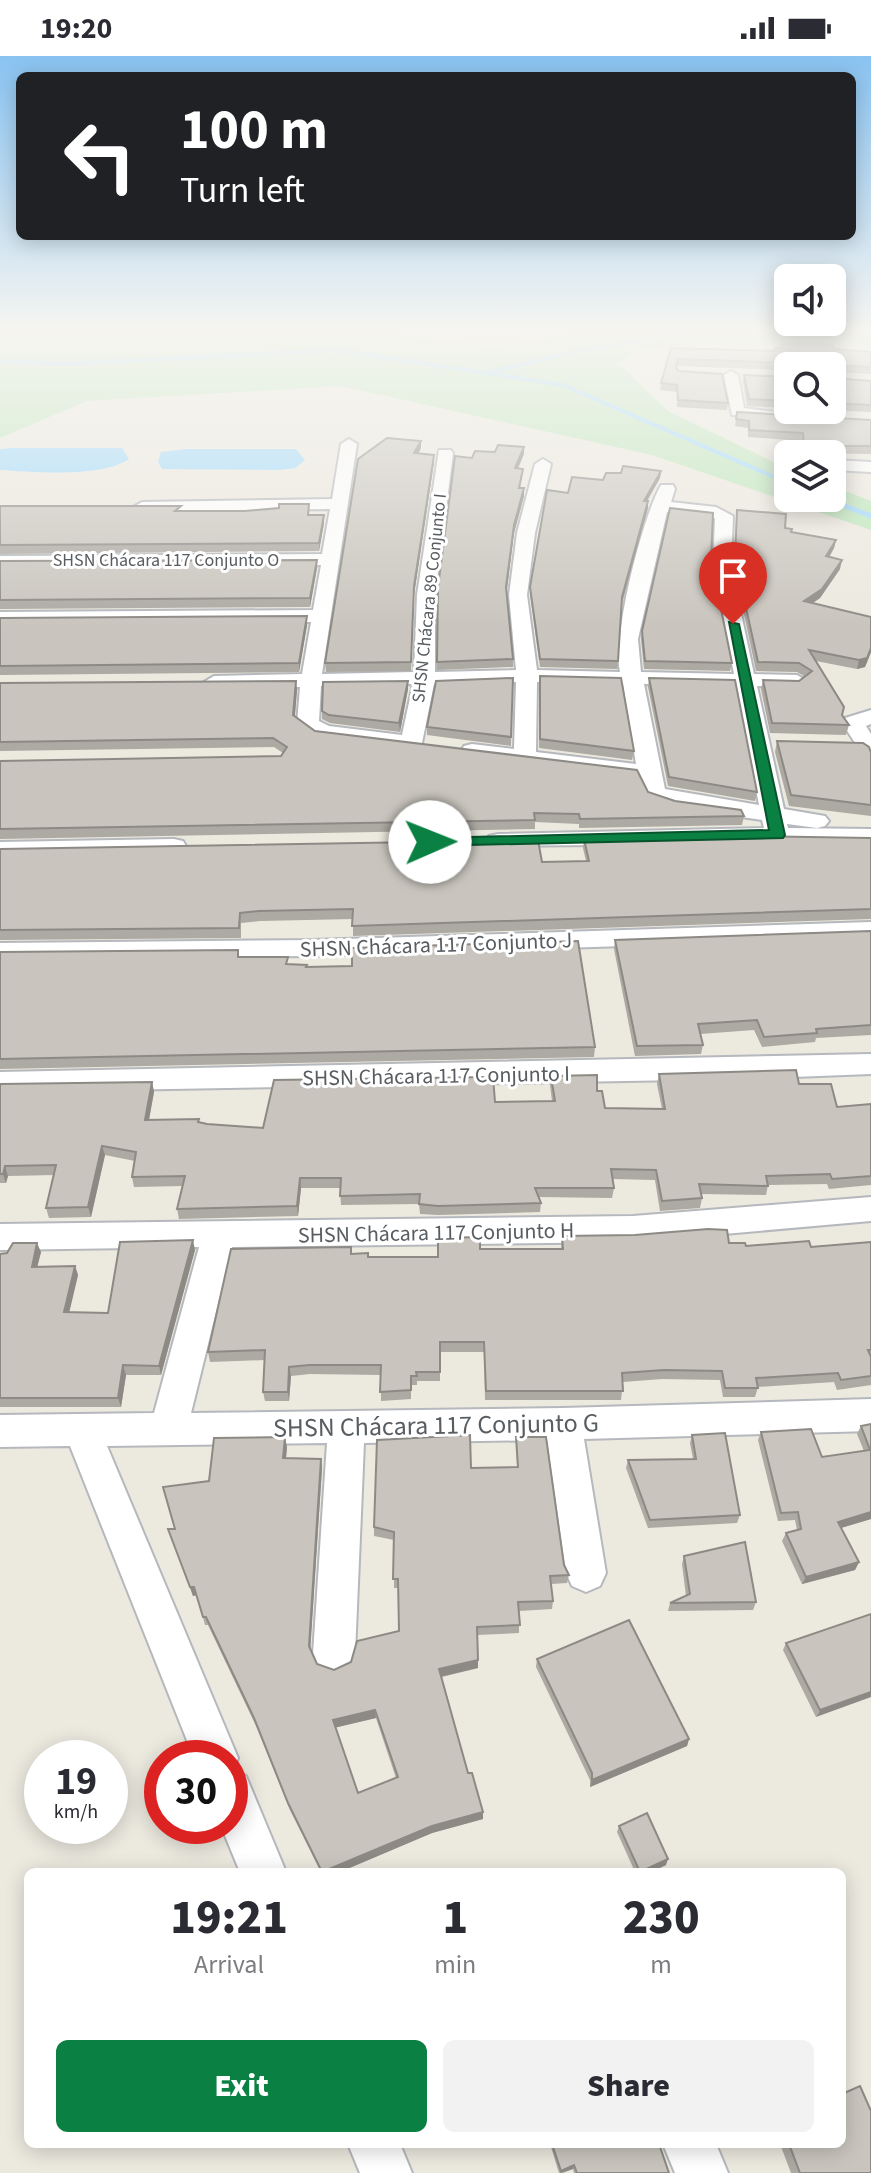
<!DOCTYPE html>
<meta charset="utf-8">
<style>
:root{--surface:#fff;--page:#f2f2f3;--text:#2b2b33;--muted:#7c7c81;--accent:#0b8043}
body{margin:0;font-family:"Source Sans 3",sans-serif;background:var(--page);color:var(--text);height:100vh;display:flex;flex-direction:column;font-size:30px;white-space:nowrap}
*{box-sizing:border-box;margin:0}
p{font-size:26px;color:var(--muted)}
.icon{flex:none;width:44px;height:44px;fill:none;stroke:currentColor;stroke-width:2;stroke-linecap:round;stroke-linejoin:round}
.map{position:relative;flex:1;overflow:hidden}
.details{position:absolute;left:24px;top:1812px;width:822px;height:280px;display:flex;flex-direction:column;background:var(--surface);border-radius:12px;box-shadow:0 4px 20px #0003}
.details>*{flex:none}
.top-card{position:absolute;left:16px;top:16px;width:840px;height:168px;border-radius:12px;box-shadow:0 4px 20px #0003;background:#202124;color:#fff;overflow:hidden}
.buttons{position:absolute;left:774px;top:208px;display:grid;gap:16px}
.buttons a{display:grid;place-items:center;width:72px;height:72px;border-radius:12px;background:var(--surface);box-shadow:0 4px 20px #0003;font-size:40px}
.speed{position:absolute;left:24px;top:1684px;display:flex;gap:16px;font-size:40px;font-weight:700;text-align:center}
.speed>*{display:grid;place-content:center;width:104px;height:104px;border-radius:50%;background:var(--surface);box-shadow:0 4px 20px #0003;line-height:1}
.speed small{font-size:20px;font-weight:400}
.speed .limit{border:12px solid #d22;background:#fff;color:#111}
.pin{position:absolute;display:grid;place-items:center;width:68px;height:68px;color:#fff;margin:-82px -34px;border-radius:50% 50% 50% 0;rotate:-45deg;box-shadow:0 0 8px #0007}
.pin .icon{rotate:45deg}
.me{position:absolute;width:88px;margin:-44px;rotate:89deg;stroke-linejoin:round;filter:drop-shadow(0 0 6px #0008)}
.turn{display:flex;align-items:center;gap:28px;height:168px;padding:0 32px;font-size:36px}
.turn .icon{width:104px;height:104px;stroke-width:2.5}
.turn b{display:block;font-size:56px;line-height:68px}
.eta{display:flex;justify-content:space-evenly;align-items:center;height:136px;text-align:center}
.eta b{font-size:48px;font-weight:800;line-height:56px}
.button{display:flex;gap:16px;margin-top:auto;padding:16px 32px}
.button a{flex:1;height:92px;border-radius:12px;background:var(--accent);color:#fff;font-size:32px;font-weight:800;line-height:92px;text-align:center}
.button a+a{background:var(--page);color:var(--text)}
.status{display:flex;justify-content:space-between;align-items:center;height:56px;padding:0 40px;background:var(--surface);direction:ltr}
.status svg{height:22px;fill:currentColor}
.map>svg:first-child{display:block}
.green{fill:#bce6ba}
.water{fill:#9cd9ff}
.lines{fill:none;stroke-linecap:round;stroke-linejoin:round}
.stream-far1{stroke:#9cd9ff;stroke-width:4}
.stream{stroke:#9cd9ff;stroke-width:5}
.minor-casing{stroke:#b5b8bd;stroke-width:4}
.minor{fill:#fff;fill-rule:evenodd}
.wall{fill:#ada9a3;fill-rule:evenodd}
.shaded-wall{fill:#8d8a85}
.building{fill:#c9c5be;stroke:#8d8a85;stroke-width:2;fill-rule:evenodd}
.route{fill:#0b8043;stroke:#07532c;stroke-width:2}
.labels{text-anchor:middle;stroke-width:6;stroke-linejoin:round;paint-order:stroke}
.far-street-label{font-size:18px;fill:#585d61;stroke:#fff}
.street-label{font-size:22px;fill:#585d61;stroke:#fff}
.near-street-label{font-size:26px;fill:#585d61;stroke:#fff}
</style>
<div class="status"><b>19:20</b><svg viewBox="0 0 49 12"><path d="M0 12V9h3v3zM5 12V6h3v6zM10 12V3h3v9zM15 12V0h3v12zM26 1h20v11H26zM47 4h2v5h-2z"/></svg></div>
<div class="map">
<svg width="871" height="2117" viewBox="0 0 871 2117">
<rect width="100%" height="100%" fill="#ece9df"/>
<polygon class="green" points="0,275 365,275 494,291 593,275 871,275 871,289 867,290 701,287 643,293 618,307 668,355 788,413 788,442 832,442 832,430 871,445 871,474 652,399 341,330 87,345 0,382"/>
<g class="water">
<path d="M12,392H122L129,403C101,422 34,416 0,414V393Z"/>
<polygon points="186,393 296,393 305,404 295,412 278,414 162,413 158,406 161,396"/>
</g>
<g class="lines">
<g class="stream-far1">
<polyline points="0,305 63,308 337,294 563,329 788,427"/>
<polyline points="491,316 577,295 690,275"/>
</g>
<polyline class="stream" points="824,442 871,460"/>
<g class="minor-casing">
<g id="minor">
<polygon points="731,315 738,319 744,352 782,357 782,363 732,359 724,319"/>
<path d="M349,383L357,388L322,618L414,616L417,539L439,394H451L453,397L435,539V616L516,614L509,539L517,477L535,408L543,403L551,408L535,477L527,539L537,614L620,616C612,580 642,462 661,429H673L675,433L671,446L716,451L733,460L731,511L754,618L797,619L807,625L797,631L757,630L784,753L825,760L829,765L825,770L817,772L787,768L788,772L871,773V787L489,790L486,785L489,780L498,778L764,772L762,764L674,751L648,743L638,721L464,700L461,695L464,690L472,688L514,693L516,626L434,628L422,687L411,694C382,689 316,691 297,668L300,631L214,632L204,626L214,620L302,618L311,566L0,568V556L313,554L321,509L0,510V500L322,498L330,453L142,456L133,451L142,446L332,443L341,388ZM667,456L715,462L713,511L734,618L641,616L638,583ZM537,626L623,628L636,708L536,696ZM413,628L402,679L329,670L319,665L321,630ZM644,628L736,630L759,749L665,733Z"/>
<polygon points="832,404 871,406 871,416 832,414"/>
<polygon points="871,654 871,668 866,670 871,678 871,701 863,699 842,667 845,662"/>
<polygon points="174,783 183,785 186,790 183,795 0,800 0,786"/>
<polygon points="871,866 871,882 313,900 0,903 0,887 313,884"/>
<polygon points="871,998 871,1018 744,1023 0,1036 0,1016"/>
<polygon points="871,1141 871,1165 633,1186 232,1191 191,1357 563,1352 871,1343 871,1375 584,1383 606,1517 600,1530 586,1536 572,1530 566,1517 547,1384 364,1387 355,1598 349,1613 334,1619 319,1613 313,1598 327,1387 107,1390 238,1702 233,1715 246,1720 286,1816 240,1816 221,1770 230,1770 230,1702 194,1702 70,1390 0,1391 0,1359 154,1357 199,1191 0,1194 0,1168 633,1160"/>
<polygon points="348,2088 400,2088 412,2117 360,2117"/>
<polygon points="663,2088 716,2088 728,2117 675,2117"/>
</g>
</g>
<use href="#minor" class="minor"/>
</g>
<g class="wall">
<polygon points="781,288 871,296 871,318 832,316 832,310 788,310 788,314 677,310 677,313 679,315 728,347 727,354 677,351 677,336 660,334 661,327 671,292 775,295 775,292 780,292"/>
<polygon points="744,319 788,321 788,352 747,350 743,326"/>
<polygon points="832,322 871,325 871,356 829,354 832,354"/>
<polygon points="737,356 871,364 871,398 803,397 801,385 748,381 748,372 735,370"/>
<polygon points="421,392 418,398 434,406 414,539 411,615 326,616 325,607 358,403"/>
<polygon points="524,398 518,413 523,413 520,432 524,432 524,440 514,477 507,534 513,603 513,611 437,614 438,531"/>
<polygon points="661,415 660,422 647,445 648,452 622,548 617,613 540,611 530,539 530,531 568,437 621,417"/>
<polygon points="0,450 309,459 324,467 319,495 0,498"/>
<polygon points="737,454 785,472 791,476 836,484 834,492 829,501 840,513 820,542 813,547 871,561 871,596 865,611 857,613 816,605 842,660 849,669 846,679 770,677 761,633 763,624 799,625 804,620 797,616 756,615 734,511"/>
<polygon points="317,504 317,512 310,551 0,553 0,505"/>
<polygon points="711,504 732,607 730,615 644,613 641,583 642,575"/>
<polygon points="307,560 307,569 299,616 0,619 0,562"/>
<polygon points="540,620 634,695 632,704 539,692"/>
<polygon points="513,622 511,690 427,679 427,671"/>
<polygon points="649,622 757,736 755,745 668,730 648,631"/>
<polygon points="0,627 297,634 295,660 315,675 648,736 675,745 744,760 742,769 579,772 579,768 535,766 535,773 0,783 0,705 281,700 283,697 274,691 0,695"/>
<polygon points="408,633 400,676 330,667 322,663 322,655"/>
<polygon points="777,685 871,697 871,760 789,750 775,696"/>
<polygon points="871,782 871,863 353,880 353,863 260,865 241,867 241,882 0,884 0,793 542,806 586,805 583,792 584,783"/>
<polygon points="871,875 871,979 816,982 815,986 762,991 754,974 700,978 703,989 701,998 635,1000 614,893 615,884"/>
<polygon points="238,894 239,901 307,911 595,991 594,1001 0,1013 0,896"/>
<polygon points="659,1018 799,1028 837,1051 871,1048 871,1129 829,1133 827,1128 768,1129 766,1139 701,1138 702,1142 700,1152 660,1155 655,1124 613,1123 614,1132 612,1142 539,1141 541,1147 540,1156 438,1159 420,1158 419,1148 341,1149 340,1132 301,1132 298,1160 179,1163 177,1153 183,1130 134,1131 132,1121 135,1105 105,1099 91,1161 49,1162 46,1152 54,1119 8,1120 6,1127 0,1127 0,1028 152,1026 154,1036 149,1064 200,1066 207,1068 263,1072 495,1046 552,1045 550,1029 551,1020 597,1035 605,1052 662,1053 657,1028"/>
<polygon points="562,1180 729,1187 746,1190 811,1191 871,1186 871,1329 837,1334 834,1326 758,1331 755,1341 723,1341 720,1324 662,1323 623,1326 621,1344 485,1344 484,1296 440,1296 440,1325 417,1325 417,1329 411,1329 411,1343 381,1345 381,1319 310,1318 291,1320 289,1345 265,1345 263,1336 265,1304 210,1306 208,1296 352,1198 368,1201 438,1201 480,1193 561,1193"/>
<polygon points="195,1194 161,1319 126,1319 121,1351 0,1351 0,1198 41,1196 37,1211 75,1210 78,1219 69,1256 108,1257"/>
<polygon points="871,1368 871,1463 841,1472 859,1506 855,1514 802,1528 782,1485 786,1477 797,1474 795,1464 778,1465 758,1384 761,1376 822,1401 864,1395 857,1378 861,1370"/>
<polygon points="692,1379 740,1459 737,1467 648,1472 626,1412 628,1404 693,1403 690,1387"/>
<path d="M516,1381L569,1519L567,1527L551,1528L553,1545L552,1553L519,1555V1577L477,1579L478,1612L442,1621L468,1717L483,1756V1763L432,1777L340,1816H321L290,1754L256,1670L208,1569H205L197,1539L193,1540L168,1473H175L209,1425L287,1391L286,1403H321L322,1412L310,1593L317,1608L334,1614L351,1606L399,1575L398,1532H394V1484L374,1480V1471L471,1412L517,1411ZM376,1662L396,1722L358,1737L336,1671Z"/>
<polygon points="684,1500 756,1546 753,1554 668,1555 670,1547 686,1540 682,1508"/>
<polygon points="871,1558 816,1661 783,1594 786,1587"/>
<polygon points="537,1603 689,1683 687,1690 590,1731 590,1724 536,1611"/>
<polygon points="619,1770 666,1809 651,1816 635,1816 617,1776"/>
<polygon points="550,2088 659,2088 669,2117 574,2117 573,2113 563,2117 559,2117"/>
<polygon points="780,2088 842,2088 871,2117 791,2117"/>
</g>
<g class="shaded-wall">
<polygon points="421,385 421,392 414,405 414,397"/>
<polygon points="524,391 524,398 514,420 515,412"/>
<polygon points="434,399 434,406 414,539 411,615 414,530"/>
<polygon points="661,415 660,422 643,452 644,445"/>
<polygon points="524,432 524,440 514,477 506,539 514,469"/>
<polygon points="648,445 648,452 621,549 622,541"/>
<polygon points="324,459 324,467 319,495 319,487"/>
<polygon points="836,484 834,492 825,509 826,500"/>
<polygon points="317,504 317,512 310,551 310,542"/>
<polygon points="842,504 840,513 820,542 802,554 804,545"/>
<polygon points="307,560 307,569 299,616 299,607"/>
<polygon points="871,592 871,596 865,611 857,613 859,604"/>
<polygon points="296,625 297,634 294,668 293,659"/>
<polygon points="408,625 408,633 400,676 399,667"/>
<polygon points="152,1026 154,1036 147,1074 145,1064"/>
<polygon points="102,1090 105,1099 91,1161 88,1151"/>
<polygon points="5,1110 8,1120 6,1127 3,1118"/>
<polygon points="300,1122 301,1132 298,1160 297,1150"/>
<polygon points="193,1184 195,1194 161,1319 159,1310"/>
<polygon points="37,1187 41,1196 35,1220 32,1211"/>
<polygon points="75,1210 78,1219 67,1266 64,1256"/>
<polygon points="123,1309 126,1319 121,1351 118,1342"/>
<polygon points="289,1311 291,1320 289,1345 288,1336"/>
<polygon points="285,1381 287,1391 285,1412 283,1402"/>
<polygon points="321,1403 322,1412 310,1598 309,1590"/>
<polygon points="871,1456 871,1463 834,1474 838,1466"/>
<polygon points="859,1506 855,1514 802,1528 806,1521"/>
<polygon points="190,1531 194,1531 197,1539 193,1540"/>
<polygon points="478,1604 478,1612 439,1621 439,1613"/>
<polygon points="871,1636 871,1641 816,1661 820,1654"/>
<polygon points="375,1654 376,1662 334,1672 333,1664"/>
<polygon points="689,1683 687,1690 590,1731 592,1724"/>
<polygon points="483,1756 483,1763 432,1777 340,1816 323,1816 432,1770"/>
<polygon points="668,1803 666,1809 651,1816 641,1816"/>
<polygon points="574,2109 573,2113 560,2117 561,2115"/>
</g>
<g class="building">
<polygon points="781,288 832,288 834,293 871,296 871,311 834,309 832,310 790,310 789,307 678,303 676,312 679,315 722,318 728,347 678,344 677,329 661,327 671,292 776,295 775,292 782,292"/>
<polygon points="744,319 788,321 788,345 749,343"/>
<polygon points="832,322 871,325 871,349 832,347"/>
<polygon points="737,356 871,364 871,390 804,390 803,377 749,374 749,365 736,363"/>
<polygon points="387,382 421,385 414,397 434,399 414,530 411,606 325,607 358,403"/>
<polygon points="498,389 524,391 515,412 523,413 519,432 524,432 514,469 506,531 513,603 437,606 438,531 455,400 472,402 475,395 495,396"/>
<polygon points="623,410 661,415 644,445 648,445 622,541 618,605 540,603 530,531 547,434 568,437 572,421 603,424 606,417 621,417"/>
<polygon points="279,448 309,448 308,459 324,459 319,487 0,489 0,450 181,450 175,455 245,455 279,452"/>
<polygon points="670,452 713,457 711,504 732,607 645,605 642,575"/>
<polygon points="737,454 786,458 785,472 792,473 791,476 836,484 826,500 842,504 822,533 804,545 871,561 871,592 867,602 859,604 809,594 844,651 842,659 849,669 772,667 763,624 799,625 812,615 799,607 758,606 735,502"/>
<polygon points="317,504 310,542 0,544 0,505"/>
<polygon points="307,560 299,607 0,610 0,562"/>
<polygon points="540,620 621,622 634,695 540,683"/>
<polygon points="513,622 511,681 427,671 436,625"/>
<polygon points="649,622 735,624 757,736 669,721"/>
<polygon points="296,625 293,659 315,675 637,714 648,736 675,745 741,754 744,760 580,763 579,758 534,757 535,764 0,773 0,705 281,700 287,691 273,682 0,686 0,627"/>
<polygon points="408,625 399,667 329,659 322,655 323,626"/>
<polygon points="777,685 863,687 869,691 871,697 871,749 791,739"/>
<polygon points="750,780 871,782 871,853 352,870 353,853 259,855 240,857 239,872 0,874 0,793 538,784 542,806 589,805 584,783"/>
<polygon points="871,875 871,969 816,973 817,977 764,981 757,964 698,968 703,989 637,990 615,884"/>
<polygon points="578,885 595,991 0,1003 0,896 238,894 238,901 288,901 286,908 307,909 306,911 352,910 352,892"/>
<polygon points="796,1014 799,1028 831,1028 837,1051 871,1048 871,1120 832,1123 830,1118 766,1120 768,1130 699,1128 702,1142 662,1145 656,1114 611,1113 614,1132 535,1132 541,1147 438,1150 419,1148 420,1138 340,1140 341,1122 300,1122 297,1150 177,1153 185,1120 132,1121 136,1096 102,1090 88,1151 46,1152 56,1109 5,1110 3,1118 0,1118 0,1028 152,1026 145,1064 199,1063 198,1066 207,1068 263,1072 274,1024 493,1021 495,1046 555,1045 551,1020 597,1019 597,1035 602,1035 605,1052 665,1053 659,1018"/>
<polygon points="708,1173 727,1174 729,1187 745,1187 746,1190 809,1185 811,1191 871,1186 871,1294 868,1294 871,1301 871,1320 841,1324 838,1317 756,1322 758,1332 725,1332 722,1315 664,1314 622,1317 623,1335 486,1335 484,1286 440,1286 440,1316 416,1316 417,1320 411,1320 411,1334 380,1336 381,1309 309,1309 289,1311 288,1336 263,1336 265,1294 208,1296 231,1193 351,1191 351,1198 368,1197 368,1201 438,1201 438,1182 480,1181 480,1193 563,1193 562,1180 635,1179"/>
<polygon points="193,1184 159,1310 123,1309 118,1342 0,1342 0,1198 7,1197 13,1187 37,1187 32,1211 75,1210 64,1256 108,1257 120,1186"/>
<polygon points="871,1368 871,1456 838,1466 859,1506 806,1521 786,1477 801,1473 798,1456 781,1457 761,1376 811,1373 822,1401 870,1394 861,1370"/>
<polygon points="725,1377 740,1459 650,1464 628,1404 696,1403 692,1379"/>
<path d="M470,1379L471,1412L518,1411L516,1381H546L564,1509L569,1519L550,1520L553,1545L518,1546L520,1569L477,1571L478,1604L439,1613L468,1717H472L483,1756L432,1770L322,1816L288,1747L254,1662L206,1561H203L194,1531H190L168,1473H175L163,1431L209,1425L214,1382L285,1381L283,1402L321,1403L309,1590L317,1608L334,1614L351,1606L357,1585L399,1575L398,1523H393L394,1476L374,1471L377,1384ZM375,1654L398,1721L358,1737L333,1664Z"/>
<polygon points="745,1486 756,1546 670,1547 690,1538 684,1500"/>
<polygon points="871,1558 871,1636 820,1654 786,1587"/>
<polygon points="629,1564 689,1683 592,1724 592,1717 537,1603"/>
<polygon points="647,1757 668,1803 640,1816 619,1770"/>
<polygon points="860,2030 871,2055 871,2117 800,2117 789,2088 842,2088 842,2038"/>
<polygon points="552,2088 659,2088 669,2117 577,2117 574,2109 561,2115"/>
</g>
<linearGradient id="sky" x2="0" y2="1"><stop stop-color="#89c3f1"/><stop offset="0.48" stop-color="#f6f5f1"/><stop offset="1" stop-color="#f6f5f1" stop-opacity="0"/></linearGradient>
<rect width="871" height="572" fill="url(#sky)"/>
<polygon class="route" points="729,566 739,568 785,779 783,782 424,790 422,786 430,782 769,774"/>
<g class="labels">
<g class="far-street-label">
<text x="166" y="510">SHSN Chácara 117 Conjunto O</text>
<text transform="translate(429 542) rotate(-84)" y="6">SHSN Chácara 89 Conjunto I</text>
</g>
<g class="street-label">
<text transform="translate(436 888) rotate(-2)" y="8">SHSN Chácara 117 Conjunto J</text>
<text transform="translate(436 1019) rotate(-1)" y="8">SHSN Chácara 117 Conjunto I</text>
<text transform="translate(436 1176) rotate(-1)" y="8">SHSN Chácara 117 Conjunto H</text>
</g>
<g class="near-street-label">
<text transform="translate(436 1369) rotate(-1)" y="9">SHSN Chácara 117 Conjunto G</text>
</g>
</g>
</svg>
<div class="buttons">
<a><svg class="icon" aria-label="sound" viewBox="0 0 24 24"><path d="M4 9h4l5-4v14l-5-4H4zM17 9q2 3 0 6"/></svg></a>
<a><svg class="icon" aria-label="search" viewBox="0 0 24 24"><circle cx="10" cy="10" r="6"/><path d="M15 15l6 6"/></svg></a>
<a><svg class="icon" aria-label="layers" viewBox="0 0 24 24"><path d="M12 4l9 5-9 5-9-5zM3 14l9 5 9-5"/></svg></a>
</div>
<div class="speed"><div>19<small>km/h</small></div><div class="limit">30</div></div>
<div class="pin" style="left:733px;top:568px;background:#d93025"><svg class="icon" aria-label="arrive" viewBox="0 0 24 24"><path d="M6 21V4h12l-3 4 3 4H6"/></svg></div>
<svg class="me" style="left:430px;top:786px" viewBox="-20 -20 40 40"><circle r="19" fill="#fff"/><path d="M0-13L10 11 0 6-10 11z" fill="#0b8043"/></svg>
<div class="top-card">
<div class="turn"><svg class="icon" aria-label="left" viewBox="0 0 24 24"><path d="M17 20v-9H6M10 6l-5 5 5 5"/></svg><div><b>100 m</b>Turn left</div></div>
</div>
<section class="details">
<div class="eta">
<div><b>19:21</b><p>Arrival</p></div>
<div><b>1</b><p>min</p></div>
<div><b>230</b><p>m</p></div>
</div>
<div class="button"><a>Exit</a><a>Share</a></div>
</section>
</div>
